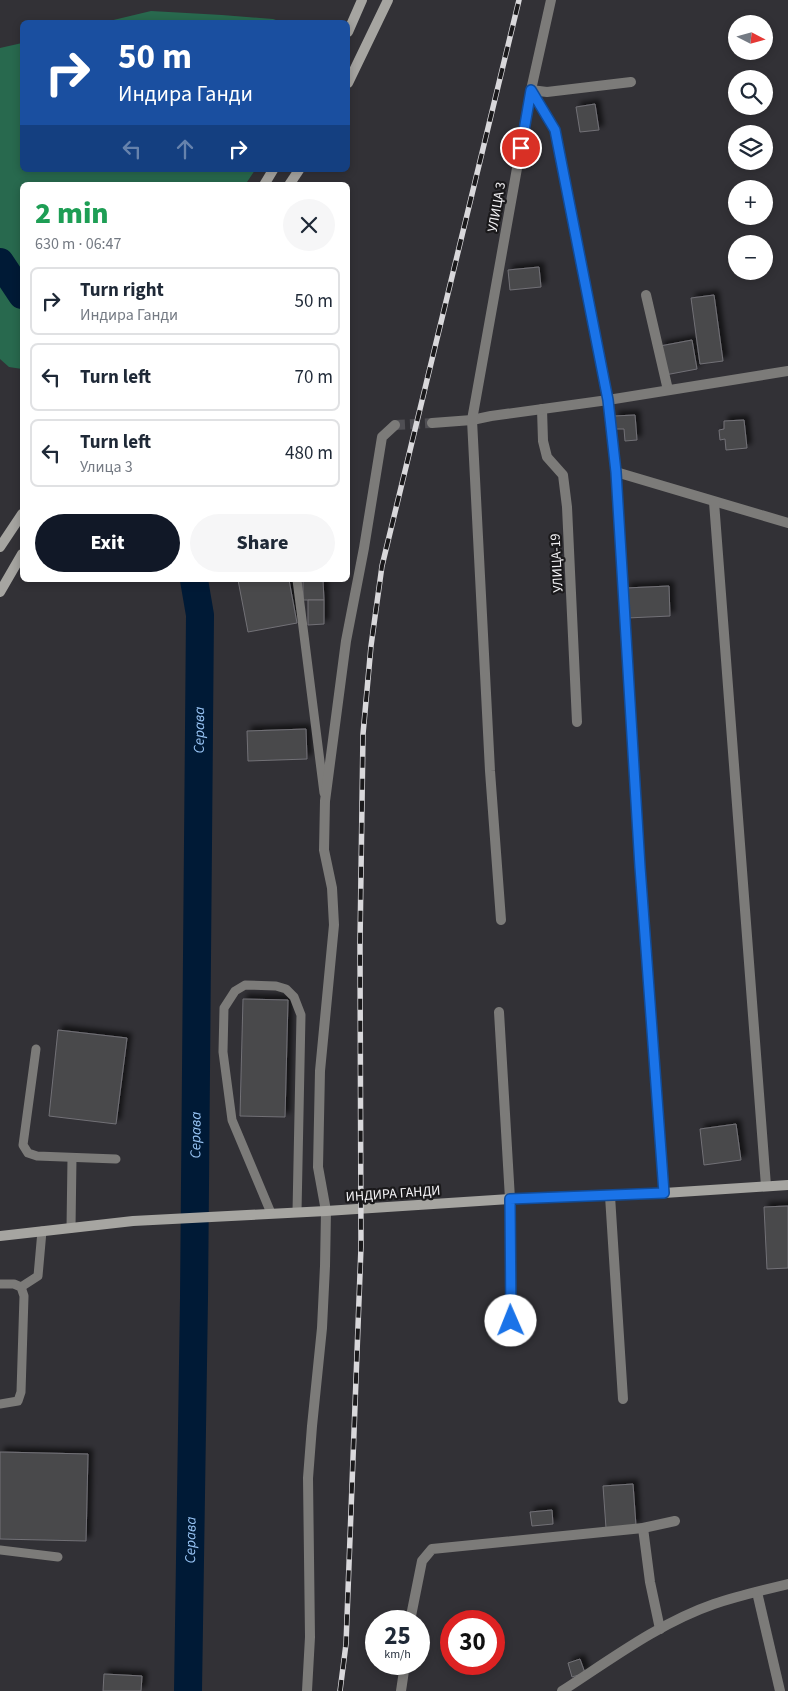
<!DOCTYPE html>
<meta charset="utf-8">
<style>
:root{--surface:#fff;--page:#f6f6f7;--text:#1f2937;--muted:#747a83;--line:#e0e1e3;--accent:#111827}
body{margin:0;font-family:"Source Sans 3",sans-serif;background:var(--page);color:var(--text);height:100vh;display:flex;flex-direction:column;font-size:19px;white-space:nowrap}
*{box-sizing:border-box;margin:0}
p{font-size:16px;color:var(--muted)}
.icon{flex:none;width:28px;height:28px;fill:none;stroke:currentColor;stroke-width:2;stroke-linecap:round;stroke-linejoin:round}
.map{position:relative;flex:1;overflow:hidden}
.side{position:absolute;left:20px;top:182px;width:330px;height:400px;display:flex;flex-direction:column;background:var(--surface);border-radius:8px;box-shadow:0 2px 8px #0003}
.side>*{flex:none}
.top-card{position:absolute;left:20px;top:20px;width:330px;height:152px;border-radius:8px;box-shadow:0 2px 8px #0003;background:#1a4fa0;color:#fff;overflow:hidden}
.needle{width:32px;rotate:96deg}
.fabs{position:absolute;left:728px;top:15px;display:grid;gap:10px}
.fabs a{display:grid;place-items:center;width:45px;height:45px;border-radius:50%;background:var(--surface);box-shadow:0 2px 8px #0003;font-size:25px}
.speed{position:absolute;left:365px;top:1610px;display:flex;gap:10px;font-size:25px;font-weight:700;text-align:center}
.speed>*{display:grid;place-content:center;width:65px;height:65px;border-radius:50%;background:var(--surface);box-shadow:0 2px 8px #0003;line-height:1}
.speed small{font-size:12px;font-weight:400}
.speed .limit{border:8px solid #d22;background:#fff;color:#111}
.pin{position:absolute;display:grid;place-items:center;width:42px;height:42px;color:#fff;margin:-21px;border:2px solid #fff;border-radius:50%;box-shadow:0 1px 5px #0007}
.me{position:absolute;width:55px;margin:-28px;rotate:359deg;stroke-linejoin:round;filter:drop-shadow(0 0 4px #0008)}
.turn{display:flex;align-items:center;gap:18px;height:105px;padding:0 15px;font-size:22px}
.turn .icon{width:65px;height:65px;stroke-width:2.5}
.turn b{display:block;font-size:35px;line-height:42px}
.lanes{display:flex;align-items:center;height:48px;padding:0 15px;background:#0003;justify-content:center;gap:25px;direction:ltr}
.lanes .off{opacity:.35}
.round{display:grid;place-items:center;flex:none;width:52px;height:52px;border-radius:26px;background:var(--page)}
.headline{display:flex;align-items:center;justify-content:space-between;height:85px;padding:0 15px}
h1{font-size:30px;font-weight:800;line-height:38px;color:#1e9e55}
.cta{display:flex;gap:10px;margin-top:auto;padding:10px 15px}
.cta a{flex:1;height:58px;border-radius:30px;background:var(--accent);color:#fff;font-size:20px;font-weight:800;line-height:58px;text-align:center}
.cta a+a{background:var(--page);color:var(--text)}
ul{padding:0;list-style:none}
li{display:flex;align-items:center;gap:15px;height:68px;margin:0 10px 8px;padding:0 5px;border:2px solid var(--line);border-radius:8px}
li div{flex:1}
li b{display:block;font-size:19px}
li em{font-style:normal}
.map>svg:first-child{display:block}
.green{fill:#28694e}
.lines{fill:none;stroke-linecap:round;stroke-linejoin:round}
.river{stroke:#001a36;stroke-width:28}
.building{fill:#48484c;stroke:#727176;filter:url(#shadow)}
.street-tunnel{stroke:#4f4e53;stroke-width:10;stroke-dasharray:10 5;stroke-linecap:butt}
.lane{stroke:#7c7b79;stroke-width:9}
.street{stroke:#7c7b79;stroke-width:10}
.secondary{stroke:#a6a5a1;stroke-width:10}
.rail-casing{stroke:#d9d8db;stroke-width:5.5}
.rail{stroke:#1a191b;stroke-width:4;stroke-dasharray:11;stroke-linecap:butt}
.route-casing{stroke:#114b97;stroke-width:12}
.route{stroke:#1a73e8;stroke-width:9}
.labels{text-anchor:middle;stroke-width:4.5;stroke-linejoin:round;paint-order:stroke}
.street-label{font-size:14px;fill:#f5f4f7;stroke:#1a191b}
.water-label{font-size:15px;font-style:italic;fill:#97c4f5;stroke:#1a191b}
</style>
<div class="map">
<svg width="788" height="1691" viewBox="0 0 788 1691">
<defs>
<filter id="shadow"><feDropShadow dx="4.5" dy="-4.5" stdDeviation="2.5" flood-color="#0009"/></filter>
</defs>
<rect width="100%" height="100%" fill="#323136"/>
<g class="green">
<polygon points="151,11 222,15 273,19 282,22 105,22"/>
<polygon points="22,43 22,170 255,170 245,185 22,185 22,369 9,367 0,359 0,48"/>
</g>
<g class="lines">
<g class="river">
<polyline points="0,262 22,295"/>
<path id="s1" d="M188,1691L194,1298L200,615L194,580"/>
</g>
</g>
<g class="building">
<polygon points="595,104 599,130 580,132 576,107"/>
<polygon points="539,267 541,287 510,290 508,270"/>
<polygon points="714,295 723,361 700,364 691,298"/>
<polygon points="692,340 697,369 665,375 660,346"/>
<polygon points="635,415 637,440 625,441 624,429 615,429 614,416"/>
<polygon points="744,420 747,448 726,450 725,439 720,440 719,430 724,429 724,421"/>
<polygon points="238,580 289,580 297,623 248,632"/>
<polygon points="303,580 323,580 324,600 303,600"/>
<polygon points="669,586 670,616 627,618 626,588"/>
<polygon points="308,600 324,600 324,624 308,625"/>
<polygon points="306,729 307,759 248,761 247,731"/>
<polygon points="243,999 288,1000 285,1117 240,1116"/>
<polygon points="58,1030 127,1038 116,1124 49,1116"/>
<polygon points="736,1124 741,1160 704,1165 700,1129"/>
<polygon points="788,1206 788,1268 767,1269 764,1207"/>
<polygon points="0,1452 88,1454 86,1541 0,1539"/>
<polygon points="633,1484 636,1526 606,1528 603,1486"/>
<polygon points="552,1510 553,1524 532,1526 530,1512"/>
<polygon points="580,1659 585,1673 572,1677 568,1663"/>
<polygon points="104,1674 142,1676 141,1691 103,1691"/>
</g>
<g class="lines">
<polyline class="street-tunnel" points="395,425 432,423"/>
<g class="lane">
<polyline points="297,580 324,793"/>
<polyline points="36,1049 23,1145 28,1153 37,1156 116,1159"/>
<polyline points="271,1213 232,1120 223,1052 224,1008 235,991 245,985 276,986 286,989 294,997 301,1015 297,1212"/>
<polyline points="71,1228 72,1158"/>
<polyline points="0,1284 14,1284 21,1287 24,1296 21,1392 18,1401 0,1404"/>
<polyline points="21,1287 38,1276 42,1231"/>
<polyline points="0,1550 58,1557"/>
</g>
<g class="street">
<polyline points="531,90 555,130 608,400 616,472 640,867 664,1193"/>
<polyline points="531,90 547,92 631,82"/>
<polyline points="646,295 668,390"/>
<polyline points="542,409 543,441 547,457 563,475 567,507 577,722"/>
<polyline points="432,423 472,420 491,416 608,400 788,371"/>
<polyline points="616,472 788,523"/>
<polyline points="714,502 766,1186"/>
<polyline points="501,920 490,771 472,420 531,90 551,0"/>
<polyline points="499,1012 510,1199 511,1339"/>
<polyline points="610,1196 623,1399"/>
<polyline points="643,1528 650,1582 660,1629"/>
<polyline points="757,1592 780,1691"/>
<polyline points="410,1621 422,1561 432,1549 643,1528 675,1521"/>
<polyline points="307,1691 310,1637 308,1478 312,1426 322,1328 325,1266 326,1211 318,1167 320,1071 334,925 332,888 324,850 325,801 346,641 364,548 382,437 395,425"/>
<polyline points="401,1691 405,1664"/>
<path d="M562,1691C610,1660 659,1623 714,1604C738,1596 763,1590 788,1584"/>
</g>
<g class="secondary">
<polyline points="348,32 362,0"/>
<polyline points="348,83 388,0"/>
<polyline points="264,185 273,170"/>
<polyline points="289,185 299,170"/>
<polyline points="0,547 22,514"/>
<polyline points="0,592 22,554"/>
<polyline points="0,1236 133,1221 326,1211 510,1199 664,1193 788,1185"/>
</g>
<g class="rail-casing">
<polyline id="rail" points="340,1691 346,1644 361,1247 360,944 363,734 371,646 382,566 519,0"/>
</g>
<use href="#rail" class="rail"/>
</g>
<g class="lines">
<g class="route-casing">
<polyline id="route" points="511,1321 510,1199 664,1193 640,867 616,472 608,400 555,130 531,90 521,148"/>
</g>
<use href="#route" class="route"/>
</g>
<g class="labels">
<g class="street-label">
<text transform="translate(496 207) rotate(-80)" y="5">УЛИЦА 3</text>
<text transform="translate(556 563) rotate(-93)" y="5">УЛИЦА-19</text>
<text transform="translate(393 1193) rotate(-4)" y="5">ИНДИРА ГАНДИ</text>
</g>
<g class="water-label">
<text dy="5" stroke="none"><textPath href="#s1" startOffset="961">Серава</textPath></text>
<text dy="5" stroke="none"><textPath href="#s1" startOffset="556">Серава</textPath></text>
<text dy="5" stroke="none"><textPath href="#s1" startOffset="151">Серава</textPath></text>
</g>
</g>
</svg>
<div class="fabs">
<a><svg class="needle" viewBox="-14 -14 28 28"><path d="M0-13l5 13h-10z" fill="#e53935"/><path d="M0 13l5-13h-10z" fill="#747a83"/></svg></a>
<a><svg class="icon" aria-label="search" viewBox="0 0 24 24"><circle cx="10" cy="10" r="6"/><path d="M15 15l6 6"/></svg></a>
<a><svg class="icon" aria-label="layers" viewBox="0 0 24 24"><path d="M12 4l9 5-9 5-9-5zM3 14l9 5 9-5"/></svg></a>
<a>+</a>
<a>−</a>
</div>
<div class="speed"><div>25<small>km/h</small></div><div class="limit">30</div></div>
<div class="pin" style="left:521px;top:148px;background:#d93025"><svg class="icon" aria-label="arrive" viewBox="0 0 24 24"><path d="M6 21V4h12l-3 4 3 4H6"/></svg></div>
<svg class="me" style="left:511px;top:1321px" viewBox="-20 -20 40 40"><circle r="19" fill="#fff"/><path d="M0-13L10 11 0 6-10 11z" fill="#1a73e8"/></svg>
<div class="top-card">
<div class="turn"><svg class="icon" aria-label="right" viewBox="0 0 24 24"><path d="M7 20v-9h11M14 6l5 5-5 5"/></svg><div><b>50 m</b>Индира Ганди</div></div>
<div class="lanes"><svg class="icon off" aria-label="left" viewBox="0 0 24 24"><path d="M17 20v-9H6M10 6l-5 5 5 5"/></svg><svg class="icon off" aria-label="ahead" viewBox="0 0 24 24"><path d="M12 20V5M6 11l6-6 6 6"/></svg><svg class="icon" aria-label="right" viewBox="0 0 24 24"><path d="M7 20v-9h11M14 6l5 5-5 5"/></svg></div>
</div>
<section class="side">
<div class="headline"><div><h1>2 min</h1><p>630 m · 06:47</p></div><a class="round"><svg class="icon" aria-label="close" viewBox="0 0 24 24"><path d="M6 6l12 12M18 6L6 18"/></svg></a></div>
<ul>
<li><svg class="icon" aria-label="right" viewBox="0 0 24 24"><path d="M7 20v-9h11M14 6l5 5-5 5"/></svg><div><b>Turn right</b><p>Индира Ганди</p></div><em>50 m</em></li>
<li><svg class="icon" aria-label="left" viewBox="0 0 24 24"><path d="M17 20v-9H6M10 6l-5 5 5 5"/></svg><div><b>Turn left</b></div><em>70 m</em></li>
<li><svg class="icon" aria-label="left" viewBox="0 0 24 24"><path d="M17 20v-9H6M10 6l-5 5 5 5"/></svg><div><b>Turn left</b><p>Улица 3</p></div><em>480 m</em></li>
</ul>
<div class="cta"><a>Exit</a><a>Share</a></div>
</section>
</div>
